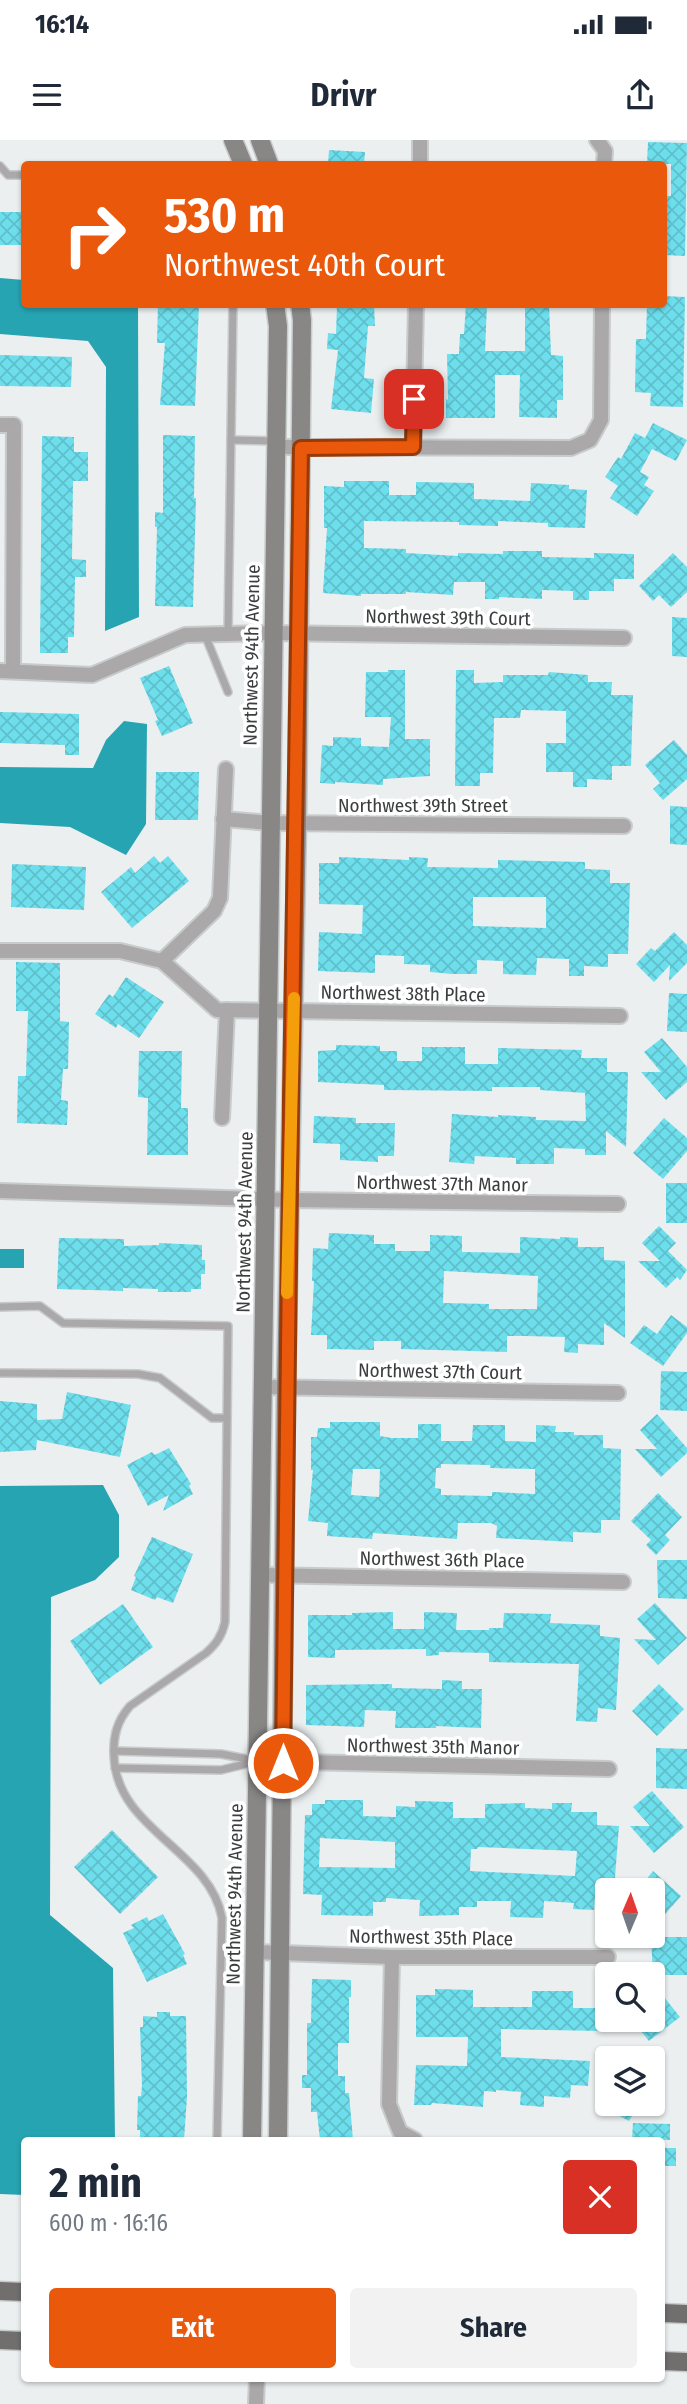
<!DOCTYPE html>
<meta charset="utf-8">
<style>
:root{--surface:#fff;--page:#f2f2f3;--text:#1f2937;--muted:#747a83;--accent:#ea580c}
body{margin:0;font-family:"Fira Sans Condensed",sans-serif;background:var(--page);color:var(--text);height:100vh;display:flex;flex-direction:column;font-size:26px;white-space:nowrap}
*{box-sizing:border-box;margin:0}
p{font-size:23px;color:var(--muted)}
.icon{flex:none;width:38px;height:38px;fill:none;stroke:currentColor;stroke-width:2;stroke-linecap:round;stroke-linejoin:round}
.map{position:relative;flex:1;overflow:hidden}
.drawer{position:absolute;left:21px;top:1997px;width:644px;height:245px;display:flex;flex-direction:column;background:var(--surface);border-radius:7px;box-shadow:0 2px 5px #0004}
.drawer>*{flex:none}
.banner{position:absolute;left:21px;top:21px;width:646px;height:147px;border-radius:7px;box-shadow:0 2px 5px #0004;background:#ea580c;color:#fff;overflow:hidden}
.needle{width:46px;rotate:2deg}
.buttons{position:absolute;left:595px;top:1738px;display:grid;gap:14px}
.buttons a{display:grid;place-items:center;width:70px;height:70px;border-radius:7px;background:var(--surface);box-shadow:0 2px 5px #0004;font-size:35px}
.pin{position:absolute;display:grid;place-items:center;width:60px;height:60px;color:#fff;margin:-30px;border-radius:14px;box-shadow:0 4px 10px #0006}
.me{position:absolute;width:77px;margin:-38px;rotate:0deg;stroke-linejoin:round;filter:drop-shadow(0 0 5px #0008)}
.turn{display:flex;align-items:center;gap:24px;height:147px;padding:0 28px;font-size:32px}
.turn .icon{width:91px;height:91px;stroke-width:2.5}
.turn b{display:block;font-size:49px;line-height:60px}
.round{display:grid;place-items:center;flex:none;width:74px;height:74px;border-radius:7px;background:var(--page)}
.overview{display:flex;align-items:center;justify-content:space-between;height:119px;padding:0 28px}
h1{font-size:42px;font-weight:700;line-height:52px}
.button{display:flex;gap:14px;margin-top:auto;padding:14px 28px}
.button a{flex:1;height:80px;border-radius:7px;background:var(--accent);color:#fff;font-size:28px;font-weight:700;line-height:80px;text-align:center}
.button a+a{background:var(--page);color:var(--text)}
.status{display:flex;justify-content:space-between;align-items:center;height:49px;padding:0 35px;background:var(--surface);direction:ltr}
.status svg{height:19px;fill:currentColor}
header{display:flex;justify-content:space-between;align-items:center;height:91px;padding:0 28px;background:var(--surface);font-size:32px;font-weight:700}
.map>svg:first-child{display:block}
.water{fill:#27a4b2}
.building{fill:url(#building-cross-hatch);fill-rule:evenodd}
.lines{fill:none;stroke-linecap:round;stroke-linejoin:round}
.lane-casing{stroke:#c8cbcc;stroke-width:10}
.street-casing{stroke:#c8cbcc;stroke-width:18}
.secondary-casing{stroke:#c8cbcc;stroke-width:21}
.primary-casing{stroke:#c8cbcc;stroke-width:21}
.lane{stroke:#aaa8a8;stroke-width:7}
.street{stroke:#aaa8a8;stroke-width:14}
.secondary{stroke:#898686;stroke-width:18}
.primary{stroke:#716e6e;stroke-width:18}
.route-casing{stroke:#983908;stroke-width:18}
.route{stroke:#ea580c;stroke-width:12}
.slow{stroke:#f59e0b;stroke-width:12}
.labels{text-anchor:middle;stroke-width:7;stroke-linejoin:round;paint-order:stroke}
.street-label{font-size:19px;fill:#3b3d3e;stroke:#fff}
</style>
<div class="status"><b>16:14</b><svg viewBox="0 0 49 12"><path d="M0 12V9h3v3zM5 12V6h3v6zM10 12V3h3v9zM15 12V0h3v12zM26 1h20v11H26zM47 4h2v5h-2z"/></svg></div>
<header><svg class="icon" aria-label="menu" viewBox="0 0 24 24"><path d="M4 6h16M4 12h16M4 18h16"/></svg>Drivr<svg class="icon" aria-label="share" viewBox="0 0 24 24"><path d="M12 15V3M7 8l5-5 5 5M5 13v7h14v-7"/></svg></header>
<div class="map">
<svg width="687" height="2264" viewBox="0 0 687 2264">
<defs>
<pattern id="building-cross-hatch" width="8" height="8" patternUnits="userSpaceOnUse" patternTransform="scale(1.75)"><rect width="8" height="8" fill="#6ddeec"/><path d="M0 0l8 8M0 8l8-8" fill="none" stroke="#5fbfcb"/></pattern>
</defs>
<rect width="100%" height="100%" fill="#ebeff0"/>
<g class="water">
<polygon points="0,138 24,140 24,164 138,165 139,477 105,491 106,227 88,201 0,194"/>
<polygon points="124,581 147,584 146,684 126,715 70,687 0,683 0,627 93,628 106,600"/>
<rect x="0" y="1109" width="24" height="19"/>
<polygon points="103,1345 119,1375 119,1417 95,1440 51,1457 50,1775 113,1828 115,2000 24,2000 24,2055 0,2054 0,1346"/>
</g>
<g class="building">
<polygon points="648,2 687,3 685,116 663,115 663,56 671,56 671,24 647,24"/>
<polygon points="329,10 365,12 364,24 328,24"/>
<rect x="0" y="72" width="24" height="33"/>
<polygon points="663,156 685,157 683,267 650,266 651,253 635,252 636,199 646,199 647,164 663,164"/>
<polygon points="158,164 199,164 195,266 160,265 165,203 157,203"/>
<polygon points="337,164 374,164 375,186 368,186 364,238 374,239 371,273 331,269 338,210 327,209 328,193 336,194"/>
<polygon points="466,164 487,164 485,211 525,211 525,164 549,164 551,215 563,216 563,260 557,260 557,278 519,277 520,235 495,235 495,278 446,278 446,259 448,260 447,214 459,214 460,194 464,194"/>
<polygon points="0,215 72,217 71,247 0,246"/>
<polygon points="653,283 687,300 676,321 652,309 640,332 649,337 644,345 654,351 637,376 610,358 618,346 605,337 618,317 621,319 635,293 645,298"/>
<polygon points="163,295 195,296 194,358 196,358 193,467 155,466 157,387 155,387 155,372 163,373"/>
<polygon points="42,296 74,297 74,312 88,312 88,341 73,341 72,419 86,420 86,437 75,437 74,497 68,497 68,513 40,513"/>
<polygon points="344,341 389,341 389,355 416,355 416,342 474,343 474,359 530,361 531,343 569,345 569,349 587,350 585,388 548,387 548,383 498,381 498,386 459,385 459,382 364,381 364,408 406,409 406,413 458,416 458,413 503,414 503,411 542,411 542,417 594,418 594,413 634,414 634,439 614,439 614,451 589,451 589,460 573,460 573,451 542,450 542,459 499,457 499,459 485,459 485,442 454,442 453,455 406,452 406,454 361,454 361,456 323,453 327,388 324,388 324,346 344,347"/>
<polygon points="673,413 687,427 687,452 671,467 659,455 653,461 639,446"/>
<polygon points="672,477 687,478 687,517 672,516"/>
<polygon points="169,526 193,583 162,596 155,581 158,580 140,538"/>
<polygon points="388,530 405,530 405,599 430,599 430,636 383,639 383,645 335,642 335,644 320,643 322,605 333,606 333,597 361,598 361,606 389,607 391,577 365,577 366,532 388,532"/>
<polygon points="456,530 474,530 474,543 503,542 503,535 548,535 549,532 588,535 588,542 612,542 611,555 633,555 631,626 612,626 612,640 587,639 587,647 573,647 573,632 546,632 546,603 566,603 566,571 521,570 520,578 494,578 493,633 480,633 480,646 455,646"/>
<polygon points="0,572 79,574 79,615 65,615 65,605 0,603"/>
<polygon points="674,600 687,615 687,639 663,660 653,649 660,643 645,625"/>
<polygon points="156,632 199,632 198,680 155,680"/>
<polygon points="670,666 687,667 687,705 670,704"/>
<polygon points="154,716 160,723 168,716 189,741 132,788 101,752 131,727 135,733"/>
<path d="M339,717L409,720V717L428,718L427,727L498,728V720L585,722V729L610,730V743H630L628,814H608V827L584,826V836H569V819L537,818L536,835L503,834V821L477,820V834H452L430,832V825L404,824V816L375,815V833L318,831L319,792L362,794L363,765L319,764V723H339ZM473,757H546V788L473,786Z"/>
<polygon points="12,724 86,727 84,770 11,767"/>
<polygon points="674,792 687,805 687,823 669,841 670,825 654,842 636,824 651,808 655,811"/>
<polygon points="16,822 60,823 60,881 69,882 68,929 63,929 61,960 68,961 67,985 17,983 18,936 26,936 28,871 16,871"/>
<polygon points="126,837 164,862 139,898 118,884 116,888 95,874 109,854 113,857"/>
<polygon points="669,853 687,854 687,892 667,891"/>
<polygon points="662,898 687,927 687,942 666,960 641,932 661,932 644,912"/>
<polygon points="336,905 380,906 380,911 397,911 397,921 422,921 422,907 465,907 465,924 498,924 498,908 582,910 581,918 607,918 607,932 628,932 626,1007 606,991 606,1015 585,1015 585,1009 554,1008 554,1024 516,1024 516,1018 475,1016 474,1024 449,1022 452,974 498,977 498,975 536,977 536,980 586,981 585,953 540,950 540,947 492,947 492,951 384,950 384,945 318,942 318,911 336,910"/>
<polygon points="139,911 182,911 181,968 188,968 188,1015 147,1015 148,958 138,957"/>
<polygon points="314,976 356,978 356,983 395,983 394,1016 378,1016 378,1022 340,1020 340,1004 313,1003"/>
<polygon points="664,978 687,998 687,1011 663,1039 633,1013"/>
<rect x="666" y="1043" width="21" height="40"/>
<polygon points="659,1086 676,1103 668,1111 687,1130 680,1140 677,1137 666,1148 638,1121 660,1121 642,1103"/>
<path d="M329,1093L374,1095V1104H395V1111H430V1095L462,1096V1112L520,1113V1097L560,1099V1097L578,1098V1107H604V1120L625,1121V1198L604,1183V1205L578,1204V1213L564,1212L565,1197L524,1196H507V1212L401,1209V1201H374V1210L327,1209V1195H311L314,1141H312L313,1108L328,1109ZM444,1131L538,1136L537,1169H489V1164L443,1163Z"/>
<polygon points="59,1098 124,1099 124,1106 159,1105 159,1103 202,1105 202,1120 205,1120 205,1134 201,1134 201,1149 191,1149 191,1152 158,1152 158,1149 123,1148 123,1151 57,1149"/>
<polygon points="671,1175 687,1187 687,1193 663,1226 630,1203 644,1185 657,1194"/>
<polygon points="661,1231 687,1232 687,1271 660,1270"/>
<polygon points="67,1252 131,1265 120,1317 37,1300 36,1310 0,1312 0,1261 37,1264 37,1280 62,1279"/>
<polygon points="657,1274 687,1308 687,1313 661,1337 635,1309 657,1309 640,1290"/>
<path d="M330,1282H380V1296L392,1298H418V1284H441V1301H472L473,1285H505V1301L536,1302V1285L556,1286L555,1292H574V1295H603V1308L621,1309L620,1380H601V1393L573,1392V1402L496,1398L497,1386L491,1383H458L457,1399L373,1393L372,1399L327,1396L328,1383L308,1381L313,1330H311V1297H317L318,1288H330ZM441,1324L490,1325V1328L535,1329V1354L492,1352V1356L441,1355V1349L435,1348L436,1328H441ZM353,1329H380L379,1357L351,1355Z"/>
<polygon points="169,1308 191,1344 189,1346 193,1354 163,1371 169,1355 148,1366 127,1325 152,1312 155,1315"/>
<polygon points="658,1353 682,1377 665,1395 670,1400 656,1415 646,1405 651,1400 631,1381"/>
<polygon points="152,1397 193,1414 173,1463 157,1457 155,1460 131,1450 136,1437 134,1436"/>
<polygon points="657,1420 687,1420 687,1459 658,1458"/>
<polygon points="655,1463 687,1498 658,1525 634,1499 656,1500 637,1479"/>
<polygon points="123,1464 153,1507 100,1545 70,1501"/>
<polygon points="393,1472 393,1489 424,1489 424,1472 457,1473 456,1490 489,1490 489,1488 503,1488 504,1473 551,1474 550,1483 600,1485 600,1496 620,1498 616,1570 598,1568 597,1582 576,1581 579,1524 489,1522 489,1513 439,1512 439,1515 426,1516 426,1509 335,1510 335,1518 308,1517 308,1475 352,1475 352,1473"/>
<polygon points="442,1540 462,1541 462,1549 482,1549 481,1588 436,1586 436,1588 395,1588 396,1571 365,1570 364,1587 306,1585 306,1545 392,1544 392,1548 442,1549"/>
<polygon points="659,1544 684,1569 657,1596 632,1571"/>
<polygon points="656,1608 687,1609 687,1649 656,1648"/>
<polygon points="652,1651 684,1687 654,1713 630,1686 650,1686 633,1667"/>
<path d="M325,1660H363V1676L396,1677V1666L415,1667V1661L453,1662V1678H485V1664L525,1663V1668L552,1669V1663H572L571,1672H597V1685L619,1686L614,1750H607V1757L595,1756L594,1770L573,1769L574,1763L544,1761L543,1778L510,1777L511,1761H477V1767H459V1775L419,1776L420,1760L386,1758V1762H373V1776L321,1775L322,1755L303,1754L305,1675H312V1664H325ZM320,1698L395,1702V1728L319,1727ZM478,1707L577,1711L575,1736L470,1731L471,1709H477Z"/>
<polygon points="112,1690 158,1737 120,1774 74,1727"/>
<polygon points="653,1731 681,1756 653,1788 653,1750 638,1750"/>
<polygon points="163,1774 185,1814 183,1815 187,1824 147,1842 123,1793 134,1788 131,1785 147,1777 149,1781"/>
<polygon points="651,1797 687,1797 687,1835 653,1835"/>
<polygon points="312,1839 351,1840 351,1857 349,1857 349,1903 338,1903 338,1936 345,1936 345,1953 349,1953 353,2000 320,2000 317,1972 311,1972 311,1948 302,1948 302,1935 307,1935 307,1883 311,1883"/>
<polygon points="653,1843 680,1877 649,1901 632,1880 653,1880"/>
<polygon points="435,1849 473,1850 473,1867 532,1867 532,1851 573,1851 573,1868 601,1868 601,1891 501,1889 501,1917 590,1921 588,1946 571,1945 570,1958 544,1956 544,1967 520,1965 521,1952 496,1950 496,1952 484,1951 483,1967 432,1963 431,1965 414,1965 416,1925 467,1926 468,1897 416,1897 416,1855 435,1855"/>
<polygon points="157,1872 170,1872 170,1876 186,1876 187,1957 184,2000 140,2000 140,1990 137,1990 138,1956 141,1956 142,1946 140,1887 143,1887 143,1876 157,1877"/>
<polygon points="597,1964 639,1964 629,1981"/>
<polygon points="633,1983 670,1984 670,2000 632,2000"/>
<rect x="662" y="2008" width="14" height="18"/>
</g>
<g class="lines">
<g class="lane-casing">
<g id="lane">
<polyline points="0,26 8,35 24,35"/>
<polyline points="231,300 276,301"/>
<polyline points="228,494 233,164"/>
<polyline points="205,495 228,552"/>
<path d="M0,1167L40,1166L63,1183L228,1186L225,1482C222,1496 216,1504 206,1513L130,1566C117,1581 113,1596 114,1616C116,1690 210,1710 222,1778L217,2000"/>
<polyline points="0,1233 138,1234 160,1238 212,1278 227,1278"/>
<polyline points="114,1611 221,1614 257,1621"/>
<polyline points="115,1628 221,1630 254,1622"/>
</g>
</g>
<g class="street-casing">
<g id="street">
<polyline points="597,0 605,11 604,24"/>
<polyline points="420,24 420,0"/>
<polyline points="0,285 14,285 13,531"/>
<polyline points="276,307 571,308 590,300 601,280 602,164"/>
<polyline points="413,307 416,164"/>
<polyline points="0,531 92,535 185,495 272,493 624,498"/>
<polyline points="223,679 270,683 624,686"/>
<polyline points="0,811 120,811 162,821 217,870 620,876"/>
<polyline points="162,821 214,771 220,758 226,629"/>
<polyline points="222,978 227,870"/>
<polyline points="0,1051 289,1060 618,1064"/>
<polyline points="262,1247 618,1253"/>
<polyline points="261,1435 623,1442"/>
<polyline points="257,1621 609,1629"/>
<polyline points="255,1812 392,1817 608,1817"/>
<polyline points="392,1817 389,1964 400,1992 415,2000"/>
<polyline points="256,2264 257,2238"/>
</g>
</g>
<g class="secondary-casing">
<g id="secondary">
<polyline points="233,0 243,24"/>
<polyline points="260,0 269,24"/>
<polyline points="252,2000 278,186 275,164"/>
<polyline points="278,2000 286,1247 297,683 302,180 300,164"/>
</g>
</g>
<g class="primary-casing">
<g id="primary">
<polyline points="0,2151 24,2152"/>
<polyline points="662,2173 687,2174"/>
<polyline points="0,2200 24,2201"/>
<polyline points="662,2221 687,2222"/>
</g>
</g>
<use href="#lane" class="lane"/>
<use href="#street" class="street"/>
<use href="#secondary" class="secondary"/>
<use href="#primary" class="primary"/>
</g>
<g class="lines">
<g class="route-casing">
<path id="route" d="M283,1623C286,1185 295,746 301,308L413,307L414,259"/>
</g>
<use href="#route" class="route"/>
<polyline class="slow" points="287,1153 294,858"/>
</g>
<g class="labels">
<g class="street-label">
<text transform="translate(448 477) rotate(1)" y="7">Northwest 39th Court</text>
<text transform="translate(251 515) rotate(-89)" y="7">Northwest 94th Avenue</text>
<text x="423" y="672">Northwest 39th Street</text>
<text transform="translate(403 853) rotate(1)" y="7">Northwest 38th Place</text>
<text transform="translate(442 1043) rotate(1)" y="7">Northwest 37th Manor</text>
<text transform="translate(244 1082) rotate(-89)" y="7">Northwest 94th Avenue</text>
<text transform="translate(440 1231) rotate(1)" y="7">Northwest 37th Court</text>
<text transform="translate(442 1419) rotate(1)" y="7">Northwest 36th Place</text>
<text transform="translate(433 1606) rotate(1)" y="7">Northwest 35th Manor</text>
<text transform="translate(234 1754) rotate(-89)" y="7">Northwest 94th Avenue</text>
<text transform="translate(431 1797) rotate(1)" y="7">Northwest 35th Place</text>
</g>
</g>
</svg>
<div class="buttons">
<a><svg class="needle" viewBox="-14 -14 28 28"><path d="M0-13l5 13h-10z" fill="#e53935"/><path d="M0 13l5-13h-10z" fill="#747a83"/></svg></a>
<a><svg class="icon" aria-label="search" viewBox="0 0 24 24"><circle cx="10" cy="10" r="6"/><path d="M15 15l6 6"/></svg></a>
<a><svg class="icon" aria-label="layers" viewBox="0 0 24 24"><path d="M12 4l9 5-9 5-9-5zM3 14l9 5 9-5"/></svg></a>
</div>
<div class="pin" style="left:414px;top:259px;background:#d93025"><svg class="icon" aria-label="arrive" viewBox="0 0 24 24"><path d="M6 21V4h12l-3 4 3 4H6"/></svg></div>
<svg class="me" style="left:283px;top:1623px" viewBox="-20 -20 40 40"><circle r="17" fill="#ea580c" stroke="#fff" stroke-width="3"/><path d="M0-11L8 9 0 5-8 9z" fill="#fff"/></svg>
<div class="banner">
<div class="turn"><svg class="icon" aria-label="right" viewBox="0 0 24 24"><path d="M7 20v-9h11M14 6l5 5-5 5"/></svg><div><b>530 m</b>Northwest 40th Court</div></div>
</div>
<section class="drawer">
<div class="overview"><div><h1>2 min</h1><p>600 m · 16:16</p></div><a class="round" style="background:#d93025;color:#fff"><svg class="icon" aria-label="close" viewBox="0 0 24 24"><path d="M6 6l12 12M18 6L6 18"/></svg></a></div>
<div class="button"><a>Exit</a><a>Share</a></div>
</section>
</div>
